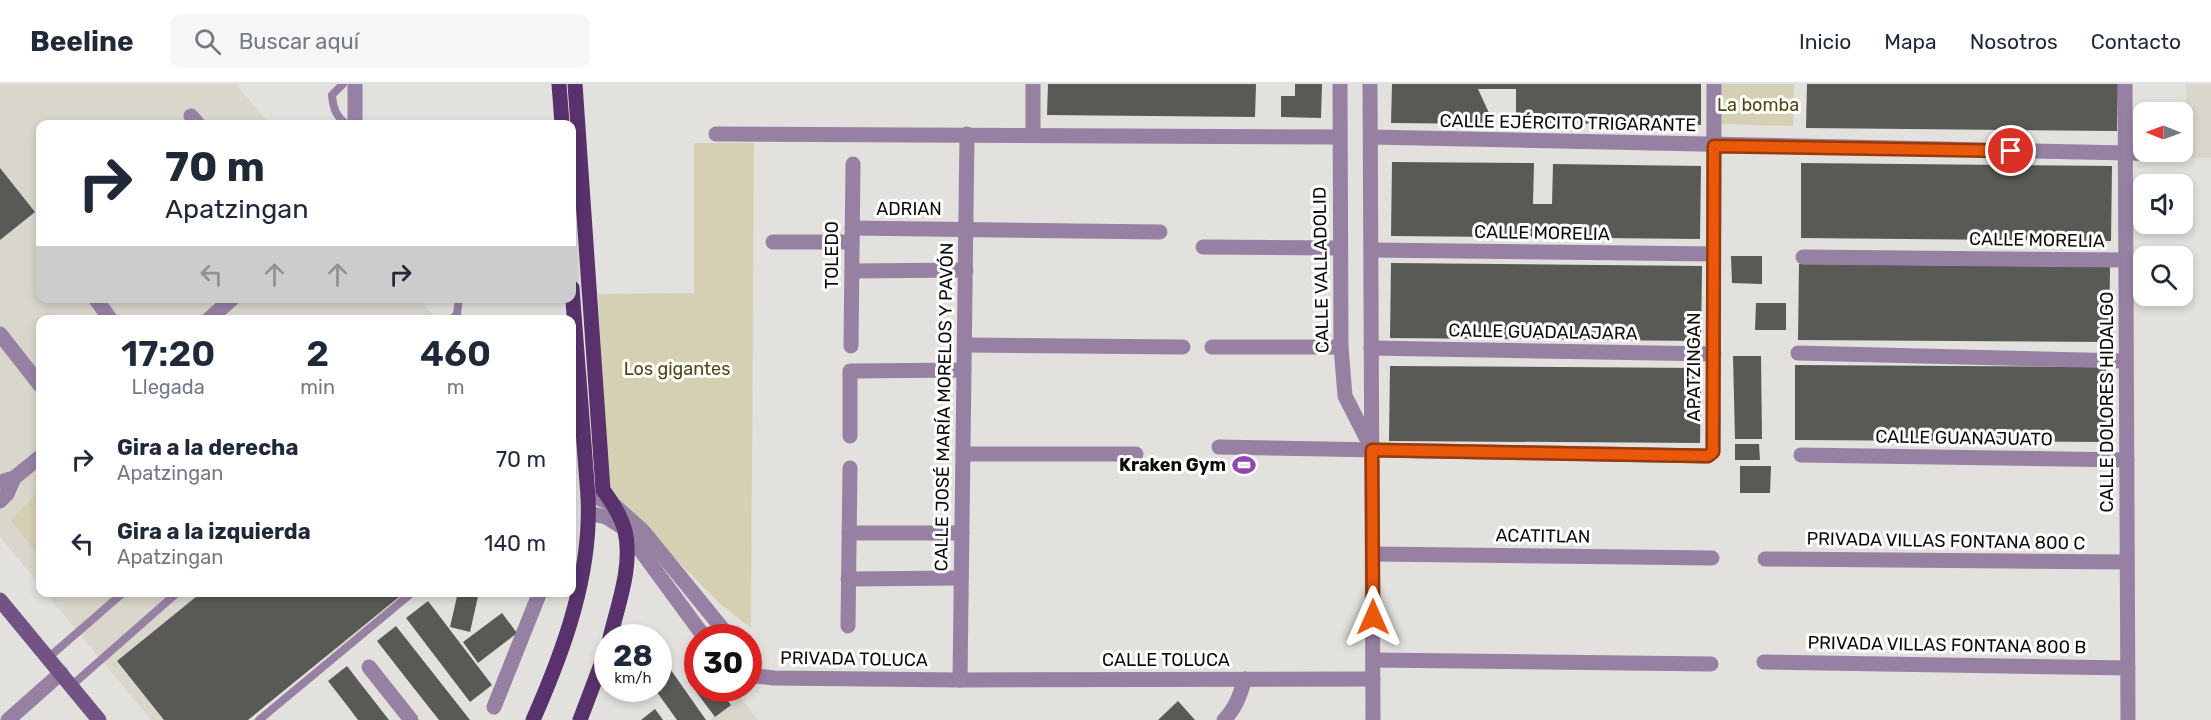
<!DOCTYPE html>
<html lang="es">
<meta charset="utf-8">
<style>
:root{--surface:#fff;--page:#f6f6f7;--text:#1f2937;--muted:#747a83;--line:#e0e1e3}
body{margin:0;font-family:Rubik,sans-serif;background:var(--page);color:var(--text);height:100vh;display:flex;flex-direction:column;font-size:22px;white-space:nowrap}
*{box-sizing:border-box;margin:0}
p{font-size:20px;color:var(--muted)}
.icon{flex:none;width:33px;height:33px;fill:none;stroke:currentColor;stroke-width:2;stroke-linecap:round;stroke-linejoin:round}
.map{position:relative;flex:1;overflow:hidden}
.sheet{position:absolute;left:36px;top:231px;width:540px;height:282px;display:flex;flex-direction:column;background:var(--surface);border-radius:12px;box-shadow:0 3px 9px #0003}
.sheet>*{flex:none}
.top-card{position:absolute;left:36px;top:36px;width:540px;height:183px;border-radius:12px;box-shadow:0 3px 9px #0003;background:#fff;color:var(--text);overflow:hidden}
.needle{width:39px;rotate:271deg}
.buttons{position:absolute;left:2133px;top:18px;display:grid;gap:12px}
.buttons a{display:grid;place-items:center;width:60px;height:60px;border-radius:12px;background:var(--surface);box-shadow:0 3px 9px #0003;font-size:30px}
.speed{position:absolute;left:594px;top:540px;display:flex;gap:12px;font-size:30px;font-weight:700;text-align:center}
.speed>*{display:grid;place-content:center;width:78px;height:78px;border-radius:50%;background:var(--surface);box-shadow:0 3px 9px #0003;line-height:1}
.speed small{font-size:15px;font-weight:400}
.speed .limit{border:9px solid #d22;background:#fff;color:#111}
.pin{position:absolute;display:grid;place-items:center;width:51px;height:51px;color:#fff;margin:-26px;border:3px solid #fff;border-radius:50%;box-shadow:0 2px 6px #0007}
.me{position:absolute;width:66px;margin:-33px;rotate:0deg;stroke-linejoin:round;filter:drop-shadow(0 0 4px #0008)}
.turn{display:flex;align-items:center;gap:21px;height:126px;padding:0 30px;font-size:27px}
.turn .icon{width:78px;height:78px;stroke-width:2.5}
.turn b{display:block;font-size:42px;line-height:51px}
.lanes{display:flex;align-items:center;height:57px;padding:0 30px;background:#0003;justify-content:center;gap:30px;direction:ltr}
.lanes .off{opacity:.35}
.eta{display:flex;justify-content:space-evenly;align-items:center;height:102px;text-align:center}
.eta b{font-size:36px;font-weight:600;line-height:42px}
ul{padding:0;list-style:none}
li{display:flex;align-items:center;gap:18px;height:84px;padding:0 30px}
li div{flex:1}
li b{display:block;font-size:22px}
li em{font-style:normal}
header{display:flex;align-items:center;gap:36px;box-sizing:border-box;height:84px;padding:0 30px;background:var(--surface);border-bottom:2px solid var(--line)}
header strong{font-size:28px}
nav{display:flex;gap:33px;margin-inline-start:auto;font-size:21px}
.search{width:420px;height:54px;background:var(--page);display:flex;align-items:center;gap:15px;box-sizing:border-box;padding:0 21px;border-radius:12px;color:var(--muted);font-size:22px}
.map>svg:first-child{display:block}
.built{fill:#d9d7cc}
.green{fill:#d5d0b4}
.building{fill:#595955}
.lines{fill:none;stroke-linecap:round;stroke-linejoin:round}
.service{stroke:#9781a3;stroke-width:8}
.minor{stroke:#9781a3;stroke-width:15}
.secondary{stroke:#735384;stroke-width:15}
.primary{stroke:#59326d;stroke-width:15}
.route-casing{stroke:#983908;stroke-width:15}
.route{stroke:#ea580c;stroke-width:10}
.labels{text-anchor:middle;stroke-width:6;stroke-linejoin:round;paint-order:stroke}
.park-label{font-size:18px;fill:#50470f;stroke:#fff}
.street-label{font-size:18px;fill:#0c0c0a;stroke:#fff}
.poi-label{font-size:18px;font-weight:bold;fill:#0c0c0a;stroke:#fff;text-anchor:end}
</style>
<header>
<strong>Beeline</strong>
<div class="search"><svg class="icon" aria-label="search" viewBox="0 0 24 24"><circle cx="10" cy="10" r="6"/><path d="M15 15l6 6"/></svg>Buscar aquí</div>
<nav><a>Inicio</a><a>Mapa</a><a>Nosotros</a><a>Contacto</a></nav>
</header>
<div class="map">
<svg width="2211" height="636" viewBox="0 0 2211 636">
<rect width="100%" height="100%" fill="#e2e1dd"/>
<g class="built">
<polygon points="0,0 235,0 270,40 40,40 40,214 419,215 437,235 40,236 40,502 0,452"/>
<polygon points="2186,0 2211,0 2211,74 2185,74"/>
<polygon points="46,509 409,509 245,636 151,636"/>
<polygon points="739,612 758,636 710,636"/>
</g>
<g class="green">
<polygon points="1722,0 1794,0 1793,42 1721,40"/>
<polygon points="694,59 754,59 751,544 719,519 607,405 598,210 694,209"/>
<polygon points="40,405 40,473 11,437"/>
</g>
<g class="building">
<polygon points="1048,0 1256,0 1255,33 1047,31"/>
<polygon points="1295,0 1322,0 1321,34 1281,33 1281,12 1295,12"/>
<polygon points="1392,0 1701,0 1701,41 1516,39 1516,5 1478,5 1494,40 1391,39"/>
<polygon points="1807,0 2118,0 2117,47 1806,44"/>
<polygon points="1392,78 1534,79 1533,120 1552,120 1553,80 1701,82 1700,155 1391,152"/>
<polygon points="1801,79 2112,82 2111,157 1801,154"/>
<polygon points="0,84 35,128 0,156"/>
<polygon points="1731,172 1762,172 1762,200 1732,199"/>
<polygon points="1391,179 1702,182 1701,257 1390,254"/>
<polygon points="1799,180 2110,183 2109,258 1798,256"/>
<polygon points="1756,219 1786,219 1786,246 1755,246"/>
<polygon points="1733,272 1761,272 1762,355 1735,355"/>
<polygon points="1795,281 2106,283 2106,358 1795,356"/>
<polygon points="1390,282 1701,284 1700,359 1389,357"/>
<polygon points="1735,360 1759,360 1760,376 1735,376"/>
<polygon points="1740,382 1771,382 1770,409 1740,409"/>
<polygon points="202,508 405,508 248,636 164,636 117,577"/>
<polygon points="458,508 479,508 470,548 450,543"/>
<polygon points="428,517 492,601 470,618 406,534"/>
<polygon points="502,529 517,549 478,579 463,558"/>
<polygon points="396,542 407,556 470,636 439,636 409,598 377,557"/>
<polygon points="666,579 706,636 677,636 654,604 658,604 658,584"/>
<polygon points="347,582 357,595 389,636 358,636 349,624 328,597"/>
<polygon points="698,589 698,604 719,604 731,621 715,633 688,597"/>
<polygon points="1178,617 1195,636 1158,636"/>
<polygon points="655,625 663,636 641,636"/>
</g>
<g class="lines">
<g class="service">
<path d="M343,0L332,11C333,24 336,32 346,40"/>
<polyline points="451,236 457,230 459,214"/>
<polyline points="48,574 124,508"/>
<polyline points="71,602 178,508"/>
<polyline points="259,636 413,508"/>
</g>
<g class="minor">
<polyline points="1340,0 1341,263 1345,312 1371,363"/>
<polyline points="1370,0 1373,636"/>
<polyline points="2125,0 2128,636"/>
<polyline points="191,32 198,40"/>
<polyline points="355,40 355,0"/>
<polyline points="716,50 1340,53"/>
<polyline points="1033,51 1033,0"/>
<polyline points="1371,53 2177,70"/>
<polyline points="852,144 1160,148"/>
<polyline points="773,158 852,158"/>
<polyline points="1203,163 1340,164"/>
<polyline points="1371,166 1713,170"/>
<polyline points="1803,173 2125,176"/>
<polyline points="852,187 966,186"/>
<polyline points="95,214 111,236"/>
<polyline points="208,236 233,214"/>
<polyline points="0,250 40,301"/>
<polyline points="965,261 1183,263"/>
<polyline points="851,262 853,80"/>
<polyline points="1212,263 1341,263"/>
<polyline points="1371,264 1714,270"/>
<polyline points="1798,269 2126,277"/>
<polyline points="850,352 850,287 964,286"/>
<polyline points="1219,363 1708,372 1713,368 1713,364 1714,0"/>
<polyline points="963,370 1136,370"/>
<polyline points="1801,371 2127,376"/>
<polyline points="0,398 14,394 40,373"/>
<polyline points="588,412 598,414 614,421 643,447 730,554"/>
<polyline points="0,417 7,410 14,394"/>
<polyline points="589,429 606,433 625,445 705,554"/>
<polyline points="849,449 962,449"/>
<polyline points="1373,470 1712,474"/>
<polyline points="1765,475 2127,478"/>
<polyline points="848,495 961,494"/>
<polyline points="848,542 850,384"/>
<polyline points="1373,576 1711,580"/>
<polyline points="1764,578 2128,584"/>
<polyline points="369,583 411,636"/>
<polyline points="748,591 774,594 960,596 1373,595"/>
<polyline points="960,596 967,50"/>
<polyline points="494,623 540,508"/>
<polyline points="8,636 61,589"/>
<path d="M1224,636C1236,624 1240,611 1245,595"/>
</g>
<polyline class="secondary" points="0,516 99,636"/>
<g class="primary">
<polyline points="559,0 562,40"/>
<path d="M575,0L603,406C612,418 621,432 625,447C633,482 618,520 610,554"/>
<path d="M533,636C564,566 592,490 588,412L572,204"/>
<polyline points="580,636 608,562"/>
</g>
</g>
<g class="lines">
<g class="route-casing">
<polyline id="route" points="1373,533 1372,366 1708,372 1713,368 1714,62 2011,67"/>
</g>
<use href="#route" class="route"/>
</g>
<defs>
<g id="stadium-bare" transform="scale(1.8)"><path d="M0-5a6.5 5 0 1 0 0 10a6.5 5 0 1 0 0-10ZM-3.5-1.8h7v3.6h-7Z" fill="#9245b7" stroke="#fff" stroke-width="2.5" paint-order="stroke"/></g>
</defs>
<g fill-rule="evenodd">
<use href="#stadium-bare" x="1244" y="381"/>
</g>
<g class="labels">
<g class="park-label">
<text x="1758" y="27">La bomba</text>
<text x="677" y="291">Los gigantes</text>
</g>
<g class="street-label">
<text transform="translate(1568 39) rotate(1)" y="6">CALLE EJÉRCITO TRIGARANTE</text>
<text x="909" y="131">ADRIAN</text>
<text transform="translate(1542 149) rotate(1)" y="6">CALLE MORELIA</text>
<text transform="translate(2037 156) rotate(1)" y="6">CALLE MORELIA</text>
<text transform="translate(832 171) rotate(-90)" y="6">TOLEDO</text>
<text transform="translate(1321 186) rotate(-91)" y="6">CALLE VALLADOLID</text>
<text transform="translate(1543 248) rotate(1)" y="6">CALLE GUADALAJARA</text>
<text transform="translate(1694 283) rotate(-90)" y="6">APATZINGAN</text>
<text transform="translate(2107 318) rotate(-90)" y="6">CALLE DOLORES HIDALGO</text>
<text transform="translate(944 323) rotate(-89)" y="6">CALLE JOSÉ MARÍA MORELOS Y PAVÓN</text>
<text transform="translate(1964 354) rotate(1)" y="6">CALLE GUANAJUATO</text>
<text transform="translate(1543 452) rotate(1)" y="6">ACATITLAN</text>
<text transform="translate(1946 457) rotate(1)" y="6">PRIVADA VILLAS FONTANA 800 C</text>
<text transform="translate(1947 561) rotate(1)" y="6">PRIVADA VILLAS FONTANA 800 B</text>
<text transform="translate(854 575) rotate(1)" y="6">PRIVADA TOLUCA</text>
<text x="1166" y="582">CALLE TOLUCA</text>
</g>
<g class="poi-label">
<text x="1226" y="387">Kraken Gym</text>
</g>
</g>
</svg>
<div class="buttons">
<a><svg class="needle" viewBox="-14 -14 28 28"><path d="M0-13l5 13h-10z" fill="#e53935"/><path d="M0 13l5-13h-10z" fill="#747a83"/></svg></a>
<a><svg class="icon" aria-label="sound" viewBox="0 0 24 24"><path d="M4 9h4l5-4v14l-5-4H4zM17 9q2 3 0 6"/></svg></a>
<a><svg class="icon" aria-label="search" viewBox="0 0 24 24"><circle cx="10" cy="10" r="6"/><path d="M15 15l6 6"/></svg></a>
</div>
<div class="speed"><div>28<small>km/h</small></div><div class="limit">30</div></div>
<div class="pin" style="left:2011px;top:67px;background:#d93025"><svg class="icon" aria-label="arrive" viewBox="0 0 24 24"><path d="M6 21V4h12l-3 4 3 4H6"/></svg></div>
<svg class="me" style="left:1373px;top:533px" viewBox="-20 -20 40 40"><path d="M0-17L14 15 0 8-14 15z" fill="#ea580c" stroke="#fff" stroke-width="4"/></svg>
<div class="top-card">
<div class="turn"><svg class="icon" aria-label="right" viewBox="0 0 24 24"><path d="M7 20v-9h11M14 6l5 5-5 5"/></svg><div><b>70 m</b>Apatzingan</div></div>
<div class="lanes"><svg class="icon off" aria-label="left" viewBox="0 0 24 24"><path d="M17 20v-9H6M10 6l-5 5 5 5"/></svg><svg class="icon off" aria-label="ahead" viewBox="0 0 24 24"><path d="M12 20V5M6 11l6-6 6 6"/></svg><svg class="icon off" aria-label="ahead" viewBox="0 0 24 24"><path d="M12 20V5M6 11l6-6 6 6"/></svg><svg class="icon" aria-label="right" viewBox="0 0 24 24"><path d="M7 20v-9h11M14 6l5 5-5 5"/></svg></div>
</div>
<section class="sheet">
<div class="eta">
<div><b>17:20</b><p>Llegada</p></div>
<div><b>2</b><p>min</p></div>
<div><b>460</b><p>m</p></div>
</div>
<ul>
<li><svg class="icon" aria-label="right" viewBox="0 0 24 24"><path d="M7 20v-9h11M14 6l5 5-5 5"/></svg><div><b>Gira a la derecha</b><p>Apatzingan</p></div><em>70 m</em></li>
<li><svg class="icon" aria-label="left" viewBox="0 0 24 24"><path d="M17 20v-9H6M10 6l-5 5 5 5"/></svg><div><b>Gira a la izquierda</b><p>Apatzingan</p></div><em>140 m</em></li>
</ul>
</section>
</div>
